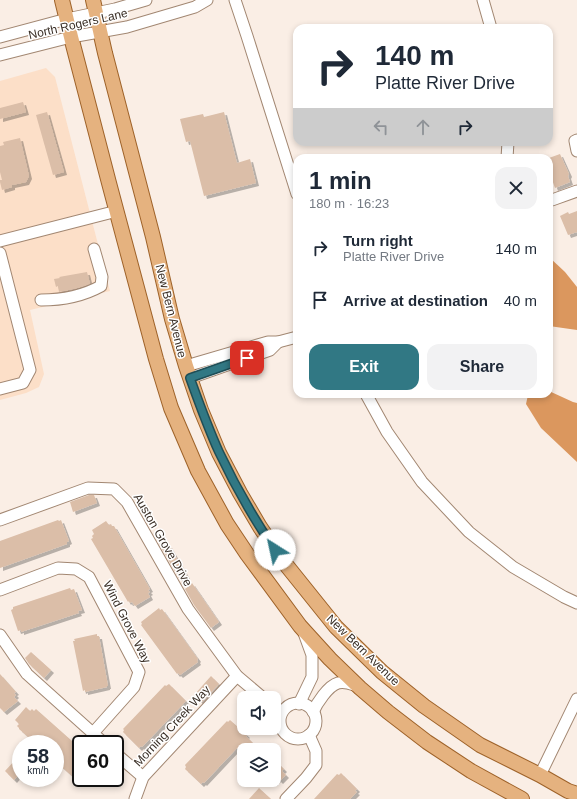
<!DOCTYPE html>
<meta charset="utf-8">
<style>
:root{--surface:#fff;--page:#f2f2f3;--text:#1f2937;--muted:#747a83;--accent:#317884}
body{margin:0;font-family:Helvetica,sans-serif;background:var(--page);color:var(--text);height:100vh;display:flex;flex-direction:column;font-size:15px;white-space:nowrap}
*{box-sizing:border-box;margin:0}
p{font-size:13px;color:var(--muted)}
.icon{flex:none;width:22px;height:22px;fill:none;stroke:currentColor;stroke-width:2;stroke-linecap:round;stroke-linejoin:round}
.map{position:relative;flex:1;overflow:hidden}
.side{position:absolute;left:293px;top:154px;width:260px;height:244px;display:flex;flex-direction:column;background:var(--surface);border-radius:12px;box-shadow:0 2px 6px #0003}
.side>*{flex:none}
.hud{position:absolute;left:293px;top:24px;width:260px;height:122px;border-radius:12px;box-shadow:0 2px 6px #0003;background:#fff;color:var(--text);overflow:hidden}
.fabs{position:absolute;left:237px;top:691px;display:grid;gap:8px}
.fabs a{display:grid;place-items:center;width:44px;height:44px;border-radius:8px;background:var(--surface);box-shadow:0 2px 6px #0003;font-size:20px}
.speed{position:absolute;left:12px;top:735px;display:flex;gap:8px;font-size:20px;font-weight:700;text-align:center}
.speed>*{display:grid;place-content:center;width:52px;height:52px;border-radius:50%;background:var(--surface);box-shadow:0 2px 6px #0003;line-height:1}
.speed small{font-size:10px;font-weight:400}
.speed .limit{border:2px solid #111;border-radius:6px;background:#fff;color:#111}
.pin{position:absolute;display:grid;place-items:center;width:34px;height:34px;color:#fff;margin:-17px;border-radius:8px;box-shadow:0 2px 6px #0006}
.me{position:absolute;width:44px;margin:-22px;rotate:325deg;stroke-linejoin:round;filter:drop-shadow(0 0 3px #0008)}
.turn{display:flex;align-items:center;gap:14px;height:84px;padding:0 16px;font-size:18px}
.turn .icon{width:52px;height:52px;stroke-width:2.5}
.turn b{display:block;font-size:28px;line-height:34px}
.lanes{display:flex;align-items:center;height:38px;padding:0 16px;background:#0003;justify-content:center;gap:20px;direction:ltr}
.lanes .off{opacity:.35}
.round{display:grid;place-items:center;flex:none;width:42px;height:42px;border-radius:12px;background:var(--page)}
.head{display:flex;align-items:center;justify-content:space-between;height:68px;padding:0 16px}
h1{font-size:24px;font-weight:800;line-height:30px}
.button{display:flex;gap:8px;margin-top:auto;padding:8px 16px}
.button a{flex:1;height:46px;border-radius:12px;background:var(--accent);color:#fff;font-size:16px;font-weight:800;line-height:46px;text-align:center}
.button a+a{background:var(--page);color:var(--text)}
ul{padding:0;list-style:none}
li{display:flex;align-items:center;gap:12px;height:52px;padding:0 16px}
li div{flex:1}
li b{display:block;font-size:15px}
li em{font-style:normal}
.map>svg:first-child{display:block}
.built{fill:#fcdfc8}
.water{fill:#db975e}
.building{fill:#dbbea8;filter:url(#shadow)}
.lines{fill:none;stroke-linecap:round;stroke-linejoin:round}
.minor-casing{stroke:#a28772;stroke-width:13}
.major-casing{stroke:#9e6229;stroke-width:16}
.minor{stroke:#fff;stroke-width:11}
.major{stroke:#e5b27f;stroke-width:14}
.route-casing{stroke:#204e56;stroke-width:10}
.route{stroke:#317884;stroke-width:7}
.labels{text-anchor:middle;stroke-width:3;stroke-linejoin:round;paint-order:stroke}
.street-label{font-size:12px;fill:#3a2f26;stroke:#fff}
</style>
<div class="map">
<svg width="577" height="799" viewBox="0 0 577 799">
<defs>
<filter id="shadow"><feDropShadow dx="3" dy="3" stdDeviation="0" flood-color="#0004"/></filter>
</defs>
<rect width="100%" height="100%" fill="#faeee5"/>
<polygon class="built" points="46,68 55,77 110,291 30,310 44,374 39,387 26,393 0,400 0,81"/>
<g class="water">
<polygon points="549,257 565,272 577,287 577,330 549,326"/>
<polygon points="549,391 573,402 577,403 577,462 541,428 526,404 528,395 549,394"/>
</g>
<g class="building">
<polygon points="23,102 26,112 0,119 0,108"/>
<polygon points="47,112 64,172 53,175 36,115"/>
<polygon points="224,112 237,163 250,159 256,183 204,196 190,141 186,142 180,119 203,114 204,117"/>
<polygon points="20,138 29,176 26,182 12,185 12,187 2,190 0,182 0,180 2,180 0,172 0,146 4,145 3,142"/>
<polygon points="560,154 569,174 568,176 570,182 555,188 549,171 549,158"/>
<polygon points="577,211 577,232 568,235 560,216 568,212 569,214"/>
<polygon points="87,272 90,284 77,288 59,292 58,286 56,287 54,279 60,278 59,277"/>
<polygon points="89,495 94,495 97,503 73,512 70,502"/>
<polygon points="58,520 59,521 61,520 69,541 67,542 67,544 0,568 0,541"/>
<polygon points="106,521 109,525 111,524 112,526 114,526 150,589 148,590 150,592 148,593 150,597 135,606 132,602 130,603 129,601 128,602 91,539 93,538 92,536 94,534 92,530"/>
<polygon points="169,545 187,576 180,580 162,549"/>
<polygon points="192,583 219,622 211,628 194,605 185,589"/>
<polygon points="70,588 71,590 74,589 82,610 78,611 79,613 21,632 21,630 18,631 11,610 13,609 13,607"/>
<polygon points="159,608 160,610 162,609 198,659 197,660 198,662 180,675 178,673 177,674 141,625 142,624 141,622"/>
<polygon points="97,634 97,636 99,636 108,686 107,686 107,687 85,692 85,690 83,691 73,641 75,641 74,639"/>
<polygon points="31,652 51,670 44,678 29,664 25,658"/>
<polygon points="0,674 16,692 14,693 16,695 14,697 18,701 4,712 0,708"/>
<polygon points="211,676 219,684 201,703 195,694"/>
<polygon points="169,684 186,701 142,747 141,746 139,748 123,732 124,730 123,729 165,685 166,686"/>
<polygon points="26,707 30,711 32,709 34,711 36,709 81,749 81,772 76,777 74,775 73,777 55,761 55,744 36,744 19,729 19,728 17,726 19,724 15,720"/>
<polygon points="230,720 247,735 246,736 260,750 239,750 237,748 204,783 203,782 201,784 185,769 186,767 185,765 227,721 228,722"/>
<polygon points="16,759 21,764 21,772 14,780 5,771"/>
<polygon points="274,759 284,769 282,771 286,775 280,781 278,779 274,783"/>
<polygon points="341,773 357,789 355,791 357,792 350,799 314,799 337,774 339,775"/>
<polygon points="259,788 271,799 249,799"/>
</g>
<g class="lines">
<g class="minor-casing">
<g id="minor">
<polyline points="235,0 247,36 297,194"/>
<polyline points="483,0 491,28"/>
<polyline points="0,37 67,19 115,9 146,0"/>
<polyline points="0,55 71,37 127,27 195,7 207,0"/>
<polyline points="577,140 575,141 577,151"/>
<polyline points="507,158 508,142"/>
<polyline points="552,200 577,191"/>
<polyline points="0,241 117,211"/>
<polyline points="0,253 30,370 23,383 0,389"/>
<path d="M41,300C61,300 83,296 101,286L102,277L94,249"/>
<polyline points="186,366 268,342 278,342 297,337"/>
<polyline points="190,378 270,350 278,342"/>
<polyline points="366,394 387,432 422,482 469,532 513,567 564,597 577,603"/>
<polyline points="0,520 88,488 114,489 127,502 188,609 237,676 263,698"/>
<polyline points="0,590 58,568 76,569 89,577 139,672 134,687 93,733"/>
<polyline points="0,635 27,674 105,744"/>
<circle cx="298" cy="721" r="18"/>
<polyline points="299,704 312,677 312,655 304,633"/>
<path d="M313,712C317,703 328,686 338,683C345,681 351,684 357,686"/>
<polyline points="115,753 143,777"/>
<polyline points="540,775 577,699"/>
<polyline points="135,799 143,777 237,676"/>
<polyline points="286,799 306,778 316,765 316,751 309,735"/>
</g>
</g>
<g class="major-casing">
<g id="major">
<polyline points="62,0 71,37 109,183 156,359 171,408 198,471 227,524 247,554 300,626 330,659 360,688 388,712 427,742 471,771 522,799"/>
<polyline points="93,0 105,53 153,237 172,319 186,366 201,410 219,453 240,493 260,527 283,561 336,627 382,672 424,706 480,745 540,775 568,791 577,794"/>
</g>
</g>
<use href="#minor" class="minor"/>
<use href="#major" class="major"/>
</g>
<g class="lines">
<g class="route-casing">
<path id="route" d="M247,358L190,378C199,403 208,428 219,452C235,486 254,519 275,550"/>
</g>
<use href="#route" class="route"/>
</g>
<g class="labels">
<g class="street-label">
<text transform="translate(78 24) rotate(-13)" y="4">North Rogers Lane</text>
<text transform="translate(171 311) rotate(76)" y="4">New Bern Avenue</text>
<text transform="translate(163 540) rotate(60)" y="4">Auston Grove Drive</text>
<text transform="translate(127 622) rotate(63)" y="4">Wind Grove Way</text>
<text transform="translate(363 650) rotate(44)" y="4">New Bern Avenue</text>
<text transform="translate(172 726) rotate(-47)" y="4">Morning Creek Way</text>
</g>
</g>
</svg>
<div class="fabs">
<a><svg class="icon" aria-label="sound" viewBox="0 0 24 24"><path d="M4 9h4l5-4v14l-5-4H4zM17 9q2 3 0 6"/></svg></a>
<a><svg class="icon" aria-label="layers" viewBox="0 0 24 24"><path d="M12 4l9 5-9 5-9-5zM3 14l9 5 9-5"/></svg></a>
</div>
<div class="speed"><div>58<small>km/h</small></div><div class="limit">60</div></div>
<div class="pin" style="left:247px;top:358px;background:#d93025"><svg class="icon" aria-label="arrive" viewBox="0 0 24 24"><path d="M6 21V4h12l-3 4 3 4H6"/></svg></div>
<svg class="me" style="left:275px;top:550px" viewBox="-20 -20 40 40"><circle r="19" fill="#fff"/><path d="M0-13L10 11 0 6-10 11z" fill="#317884"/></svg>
<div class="hud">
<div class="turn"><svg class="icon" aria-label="right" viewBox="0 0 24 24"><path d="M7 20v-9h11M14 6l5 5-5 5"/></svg><div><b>140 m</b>Platte River Drive</div></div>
<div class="lanes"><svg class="icon off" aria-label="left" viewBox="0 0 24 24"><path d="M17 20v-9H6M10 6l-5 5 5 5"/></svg><svg class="icon off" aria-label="ahead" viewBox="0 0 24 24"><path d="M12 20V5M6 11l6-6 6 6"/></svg><svg class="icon" aria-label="right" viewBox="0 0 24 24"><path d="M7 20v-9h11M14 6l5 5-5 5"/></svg></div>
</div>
<section class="side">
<div class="head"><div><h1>1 min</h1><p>180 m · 16:23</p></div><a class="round"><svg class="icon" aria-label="close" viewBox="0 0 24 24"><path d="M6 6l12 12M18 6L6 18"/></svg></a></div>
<ul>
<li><svg class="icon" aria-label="right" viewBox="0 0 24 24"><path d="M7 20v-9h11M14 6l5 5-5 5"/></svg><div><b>Turn right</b><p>Platte River Drive</p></div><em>140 m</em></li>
<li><svg class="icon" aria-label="arrive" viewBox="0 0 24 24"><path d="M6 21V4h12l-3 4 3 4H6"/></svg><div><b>Arrive at destination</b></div><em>40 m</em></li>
</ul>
<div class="button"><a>Exit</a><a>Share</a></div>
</section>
</div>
